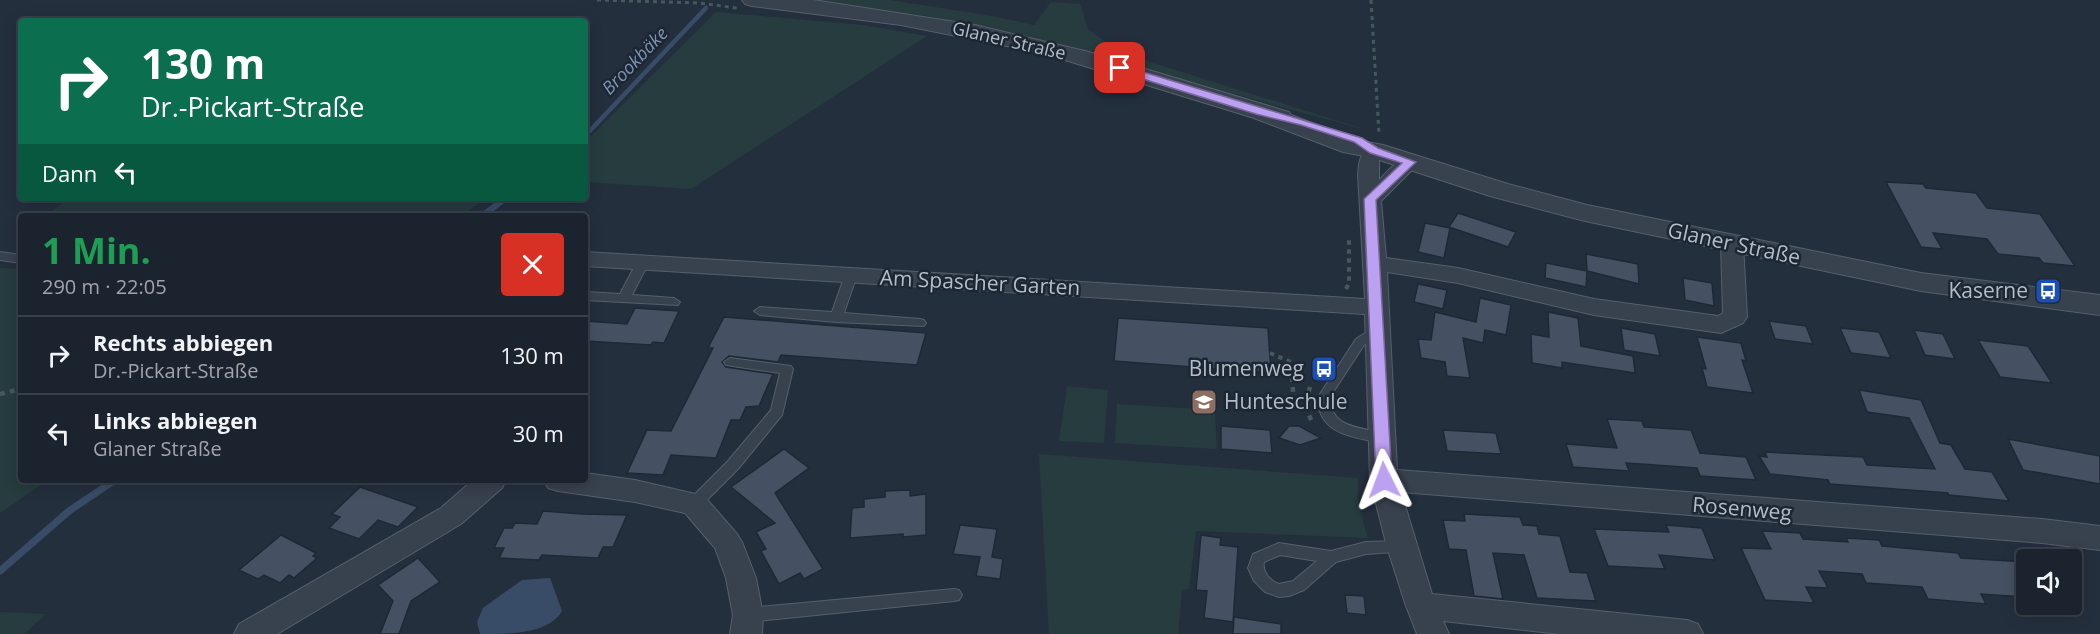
<!DOCTYPE html>
<html lang="de">
<meta charset="utf-8">
<style>
:root{--surface:#1b232e;--page:#242b36;--text:#f1f3f6;--muted:#a0a4aa;--line:#39404a}
body{margin:0;font-family:"Open Sans",sans-serif;background:var(--page);color:var(--text);height:100vh;display:flex;flex-direction:column;font-size:22px;white-space:nowrap}
*{box-sizing:border-box;margin:0}
p{font-size:20px;color:var(--muted)}
.icon{flex:none;width:33px;height:33px;fill:none;stroke:currentColor;stroke-width:2;stroke-linecap:round;stroke-linejoin:round}
.map{position:relative;flex:1;overflow:hidden}
.panel{position:absolute;left:18px;top:213px;width:570px;height:270px;display:flex;flex-direction:column;background:var(--surface);border-radius:6px;box-shadow:0 3px 15px #0003,0 0 0 2px var(--line)}
.panel>*{flex:none}
.guide{position:absolute;left:18px;top:18px;width:570px;height:183px;border-radius:6px;box-shadow:0 3px 15px #0003,0 0 0 2px var(--line);background:#0b6e4f;color:#fff;overflow:hidden}
.fabs{position:absolute;left:2016px;top:549px;display:grid;gap:12px}
.fabs a{display:grid;place-items:center;width:66px;height:66px;border-radius:6px;background:var(--surface);box-shadow:0 3px 15px #0003,0 0 0 2px var(--line);font-size:30px}
.pin{position:absolute;display:grid;place-items:center;width:51px;height:51px;color:#fff;margin:-26px;border-radius:12px;box-shadow:0 3px 9px #0006}
.me{position:absolute;width:66px;margin:-33px;rotate:357deg;stroke-linejoin:round;filter:drop-shadow(0 0 4px #0008)}
.turn{display:flex;align-items:center;gap:21px;height:126px;padding:0 24px;font-size:27px}
.turn .icon{width:78px;height:78px;stroke-width:2.5}
.turn b{display:block;font-size:42px;line-height:51px}
.then{display:flex;align-items:center;height:57px;padding:0 24px;background:#0003;gap:12px;font-size:22px}
.round{display:grid;place-items:center;flex:none;width:63px;height:63px;border-radius:6px;background:var(--page)}
.overview{display:flex;align-items:center;justify-content:space-between;height:102px;padding:0 24px}
h1{font-size:36px;font-weight:700;line-height:45px;color:#1e9e55}
ul{padding:0;list-style:none}
li{display:flex;align-items:center;gap:18px;height:78px;padding:0 24px;border-top:2px solid var(--line)}
li div{flex:1}
li b{display:block;font-size:22px}
li em{font-style:normal}
.map>svg:first-child{display:block}
.green{fill:#263c3f}
.water{fill:#394c67}
.lines{fill:none;stroke-linecap:round;stroke-linejoin:round}
.stream-far2{stroke:#394c67;stroke-width:4.5}
.stream-far1{stroke:#394c67;stroke-width:6}
.stream{stroke:#394c67;stroke-width:7}
.building{fill:#455162;stroke:#1f2835;stroke-width:1.5}
.service-casing{stroke:#565f6c;stroke-width:2}
.minor-casing{stroke:#565f6c;stroke-width:2}
.tertiary-casing{stroke:#565f6c;stroke-width:2}
.path-far2{stroke:#44595c;stroke-width:3;stroke-dasharray:4 4;stroke-linecap:butt}
.path-far1{stroke:#44595c;stroke-width:4;stroke-dasharray:4.5 4.5;stroke-linecap:butt}
.path{stroke:#44595c;stroke-width:4.5;stroke-dasharray:5 5;stroke-linecap:butt}
.service{fill:#38414e;fill-rule:evenodd}
.minor{fill:#38414e;fill-rule:evenodd}
.tertiary{fill:#38414e;fill-rule:evenodd}
.route{fill:#bca0f2;stroke:#7a689d;stroke-width:1.5}
.labels{text-anchor:middle;stroke-width:5;stroke-linejoin:round;paint-order:stroke}
.far-street-label{font-size:18px;fill:#b4bcc9;stroke:#1d2633}
.far-water-label{font-size:18px;font-style:italic;fill:#7c92b1;stroke:#1d2633}
.street-label{font-size:21px;fill:#b4bcc9;stroke:#1d2633}
.poi-label{font-size:21px;fill:#b4bcc9;stroke:#1d2633;text-anchor:end}
</style>
<div class="map">
<svg width="2100" height="634" viewBox="0 0 2100 634">
<rect width="100%" height="100%" fill="#242f3e"/>
<g class="green">
<polygon points="797,0 890,0 992,16 1034,25 1051,2 1080,4 1088,29 1108,44 1128,55 1370,131 1019,35 927,16"/>
<polygon points="716,12 863,25 927,36 691,189 585,182 585,142"/>
<polygon points="69,198 486,198 461,216 46,216"/>
<polygon points="0,268 21,269 21,480 48,480 0,513"/>
<polygon points="1067,386 1108,390 1104,443 1059,441"/>
<polygon points="1117,404 1215,410 1217,449 1115,443"/>
<polygon points="1039,454 1358,478 1359,507 1368,538 1196,531 1189,589 1182,590 1178,634 1049,634"/>
<polygon points="0,612 46,614 24,634 0,634"/>
</g>
<path class="water" d="M550,578L562,611C549,634 509,634 480,634L477,622L483,608L522,580Z"/>
<g class="lines">
<polyline class="stream-far2" points="585,136 706,8"/>
<polyline class="stream-far1" points="482,216 506,198"/>
<polyline class="stream" points="0,571 69,511 115,480"/>
</g>
<g class="building">
<polygon points="1886,182 1923,184 1926,188 1976,193 1987,208 2040,214 2075,266 2043,263 2039,258 1998,254 1987,239 1933,233 1942,249 1921,247"/>
<polygon points="1458,213 1516,232 1508,247 1449,227"/>
<polygon points="1425,223 1450,228 1444,258 1418,252"/>
<polygon points="1586,254 1638,264 1639,284 1587,271"/>
<polygon points="1546,263 1587,271 1586,287 1545,278"/>
<polygon points="1683,278 1712,283 1714,306 1685,300"/>
<polygon points="1418,284 1447,290 1443,309 1414,302"/>
<polygon points="1480,298 1511,305 1506,335 1485,330 1483,343 1463,338 1470,378 1447,376 1445,362 1421,358 1418,339 1431,340 1435,312 1476,322"/>
<polygon points="635,308 679,311 664,343 653,342 651,345 585,341 585,321 627,324"/>
<polygon points="1548,312 1578,318 1581,346 1633,356 1635,373 1562,362 1562,368 1532,363 1531,334 1549,337"/>
<polygon points="724,317 824,325 926,333 917,365 781,355 778,362 729,356 722,362 726,367 773,374 759,406 746,407 740,420 731,420 716,458 671,455 663,475 627,473 647,430 671,431 713,348 708,348"/>
<polygon points="1118,318 1268,328 1271,373 1114,361"/>
<polygon points="1769,321 1806,326 1813,344 1775,339"/>
<polygon points="1621,328 1655,334 1660,356 1624,350"/>
<polygon points="1840,328 1879,332 1891,358 1851,353"/>
<polygon points="1914,330 1943,334 1955,359 1925,355"/>
<polygon points="1697,337 1741,343 1746,361 1742,360 1753,393 1707,387 1702,368 1706,369"/>
<polygon points="1978,340 2028,346 2052,383 2000,377"/>
<polygon points="1859,390 1921,400 1940,443 1951,445 1965,469 1992,472 2009,501 1949,495 1948,493 1830,484 1828,480 1770,474 1759,456 1767,457 1765,452 1863,457 1867,465 1935,469 1909,418 1867,412"/>
<polygon points="1607,419 1642,421 1644,427 1691,430 1700,453 1746,457 1756,480 1700,476 1697,468 1641,464 1626,463 1629,471 1573,467 1566,444 1617,448"/>
<polygon points="1221,426 1270,430 1272,453 1221,449"/>
<polygon points="1289,426 1299,426 1321,438 1300,445 1279,438"/>
<polygon points="1443,430 1496,433 1501,454 1447,451"/>
<polygon points="2008,439 2100,456 2100,484 2023,470"/>
<polygon points="784,449 809,468 775,493 823,569 804,579 800,573 779,584 761,551 766,549 756,532 775,523 731,487"/>
<polygon points="360,487 418,507 398,527 378,520 359,539 329,528 340,517 332,514"/>
<polygon points="910,490 910,496 926,494 926,535 903,537 903,534 850,538 852,508 864,507 864,499 885,497 885,491"/>
<polygon points="543,511 582,514 627,515 613,547 603,547 598,558 542,555 539,560 499,558 504,548 494,548 504,528 512,528 515,523 537,524"/>
<polygon points="1464,514 1520,517 1523,525 1537,526 1539,534 1560,536 1570,572 1587,573 1596,601 1537,598 1524,555 1493,553 1503,599 1474,596 1466,550 1449,549 1443,520 1465,521"/>
<polygon points="960,525 997,529 992,557 1003,559 1000,579 976,576 980,557 953,554"/>
<polygon points="1666,525 1702,528 1715,560 1659,555 1665,569 1608,566 1594,529 1669,532"/>
<polygon points="1762,531 1800,533 1803,539 1848,542 1846,538 1879,540 1882,546 1958,553 1961,558 2026,562 2026,597 1981,594 1986,604 1928,599 1922,587 1866,583 1862,574 1819,571 1828,588 1806,587 1814,603 1765,600 1741,548 1771,549"/>
<polygon points="281,535 316,553 313,556 317,558 294,578 289,575 280,583 264,575 258,579 239,570"/>
<polygon points="1201,535 1221,538 1220,545 1238,547 1233,622 1204,618 1207,591 1196,590"/>
<polygon points="418,558 440,582 411,601 399,634 380,634 393,601 378,585"/>
<polygon points="1345,595 1364,596 1366,615 1347,613"/>
<polygon points="1234,617 1281,624 1281,634 1233,634"/>
</g>
<g class="lines">
<g class="service-casing">
<g id="service">
<polygon points="0,252 21,255 21,263 0,260"/>
<polygon points="643,258 649,262 632,295 674,298 680,302 678,305 585,300 586,292 620,294 637,262"/>
<polygon points="851,271 857,275 844,313 920,319 924,320 926,323 924,326 836,322 760,315 754,311 760,307 832,312 845,275"/>
<path d="M1376,326L1382,330L1364,345L1330,397C1330,430 1363,427 1387,434L1389,438L1387,442L1382,443C1353,437 1317,434 1318,397L1356,339Z"/>
<polygon points="730,358 791,366 793,369 782,415 738,469 699,508 694,510 689,508 687,504 689,500 728,461 771,410 780,373 726,365 724,362"/>
<path d="M1402,541L1407,543L1409,547L1407,551L1366,554L1336,562L1304,590L1289,596L1279,597L1265,592L1254,581L1248,568L1253,554L1279,543L1331,551L1366,542ZM1280,555L1317,561L1293,581L1279,584C1270,581 1262,572 1264,562Z"/>
<polygon points="954,589 959,590 962,595 959,600 954,601 748,622 743,620 740,615 743,610 748,608"/>
</g>
</g>
<g class="minor-casing">
<g id="minor">
<path d="M1374,144L1381,146L1384,150L1379,160V180C1390,169 1401,154 1417,158L1420,162L1381,201L1386,258L1458,268L1594,299L1718,316L1723,313L1721,244L1724,239L1732,237L1740,239L1743,244L1747,317L1743,323L1721,333L1594,315L1458,283L1387,272L1397,470L2042,519L2100,526V550L2042,543L1401,492L1432,594L1687,620L1698,624L1703,634H1560L1443,621L1449,634H1417L1406,606L1387,547L1370,480L1365,314L585,266V252L1365,299L1358,174C1359,163 1360,155 1367,146Z"/>
<polygon points="585,473 635,480 704,496 737,534 742,542 756,578 763,615 762,634 730,634 733,615 726,578 715,548 685,513 635,502 558,491 548,488 544,480 585,480"/>
<polygon points="473,480 506,480 502,488 461,524 277,634 234,634 239,624 441,508"/>
</g>
</g>
<g class="tertiary-casing">
<polygon id="tertiary" points="742,0 813,0 975,25 1085,51 1289,112 1291,115 1357,140 1383,145 1508,184 1587,205 1921,273 2100,295 2100,315 1921,291 1585,221 1490,196 1370,157 1343,152 1251,117 1042,53 901,25 752,6 745,4"/>
</g>
<g class="path-far2">
<polyline points="597,0 699,3 737,8"/>
<polyline points="1371,0 1379,134"/>
</g>
<g class="path-far1">
<polyline points="1346,289 1349,283 1349,238"/>
<polyline points="1270,353 1291,362 1292,378"/>
</g>
<g class="path">
<polyline points="1292,377 1294,406"/>
<polyline points="1310,387 1305,406 1313,424"/>
<polyline points="0,394 21,389"/>
</g>
<use href="#service" class="service"/>
<use href="#minor" class="minor"/>
<use href="#tertiary" class="tertiary"/>
</g>
<polygon class="route" points="1120,65 1362,138 1378,148 1416,162 1376,200 1392,480 1390,484 1379,484 1376,480 1364,199 1402,163 1370,153 1354,142 1301,125 1256,114 1117,71 1115,68"/>
<defs>
<g id="bus-square" transform="scale(1.35)"><rect x="-9" y="-9" width="18" height="18" rx="4" fill="#1a4fb4" stroke="#1d2633"/><path d="M-5-6H5V4H4V6H2V4H-2V6H-4V4H-5ZM-3.5-4V0h7V-4ZM-3.5 1.2v1.5H-2V1.2ZM2 1.2v1.5H3.5V1.2Z" fill="#fff"/></g>
<g id="school-square" transform="scale(1.35)"><rect x="-9" y="-9" width="18" height="18" rx="4" fill="#8d6e63" stroke="#1d2633"/><path d="M0-5L7-2L0 1L-7-2ZM-4 1L0 2.5L4 1V4Q0 6-4 4Z" fill="#fff"/></g>
</defs>
<g fill-rule="evenodd">
<use href="#bus-square" x="2048" y="291"/>
<use href="#bus-square" x="1324" y="369"/>
<use href="#school-square" x="1204" y="402"/>
</g>
<g class="labels">
<g class="far-street-label">
<text transform="translate(1009 41) rotate(13)" y="6">Glaner Straße</text>
</g>
<g class="far-water-label">
<text transform="translate(635 61) rotate(-46)" y="6">Brookbäke</text>
</g>
<g class="street-label">
<text transform="translate(1734 244) rotate(12)" y="7">Glaner Straße</text>
<text transform="translate(980 283) rotate(3)" y="7">Am Spascher Garten</text>
<text transform="translate(1742 509) rotate(5)" y="7">Rosenweg</text>
</g>
<g class="poi-label">
<text x="2028" y="298">Kaserne</text>
<text x="1304" y="376">Blumenweg</text>
<text x="1224" y="409" text-anchor="start">Hunteschule</text>
</g>
</g>
</svg>
<div class="fabs">
<a><svg class="icon" aria-label="sound" viewBox="0 0 24 24"><path d="M4 9h4l5-4v14l-5-4H4zM17 9q2 3 0 6"/></svg></a>
</div>
<div class="pin" style="left:1120px;top:68px;background:#d93025"><svg class="icon" aria-label="arrive" viewBox="0 0 24 24"><path d="M6 21V4h12l-3 4 3 4H6"/></svg></div>
<svg class="me" style="left:1384px;top:480px" viewBox="-20 -20 40 40"><path d="M0-17L14 15 0 8-14 15z" fill="#bca0f2" stroke="#fff" stroke-width="4"/></svg>
<div class="guide">
<div class="turn"><svg class="icon" aria-label="right" viewBox="0 0 24 24"><path d="M7 20v-9h11M14 6l5 5-5 5"/></svg><div><b>130 m</b>Dr.-Pickart-Straße</div></div>
<div class="then">Dann<svg class="icon" aria-label="left" viewBox="0 0 24 24"><path d="M17 20v-9H6M10 6l-5 5 5 5"/></svg></div>
</div>
<section class="panel">
<div class="overview"><div><h1>1 Min.</h1><p>290 m · 22:05</p></div><a class="round" style="background:#d93025;color:#fff"><svg class="icon" aria-label="close" viewBox="0 0 24 24"><path d="M6 6l12 12M18 6L6 18"/></svg></a></div>
<ul>
<li><svg class="icon" aria-label="right" viewBox="0 0 24 24"><path d="M7 20v-9h11M14 6l5 5-5 5"/></svg><div><b>Rechts abbiegen</b><p>Dr.-Pickart-Straße</p></div><em>130 m</em></li>
<li><svg class="icon" aria-label="left" viewBox="0 0 24 24"><path d="M17 20v-9H6M10 6l-5 5 5 5"/></svg><div><b>Links abbiegen</b><p>Glaner Straße</p></div><em>30 m</em></li>
</ul>
</section>
</div>
